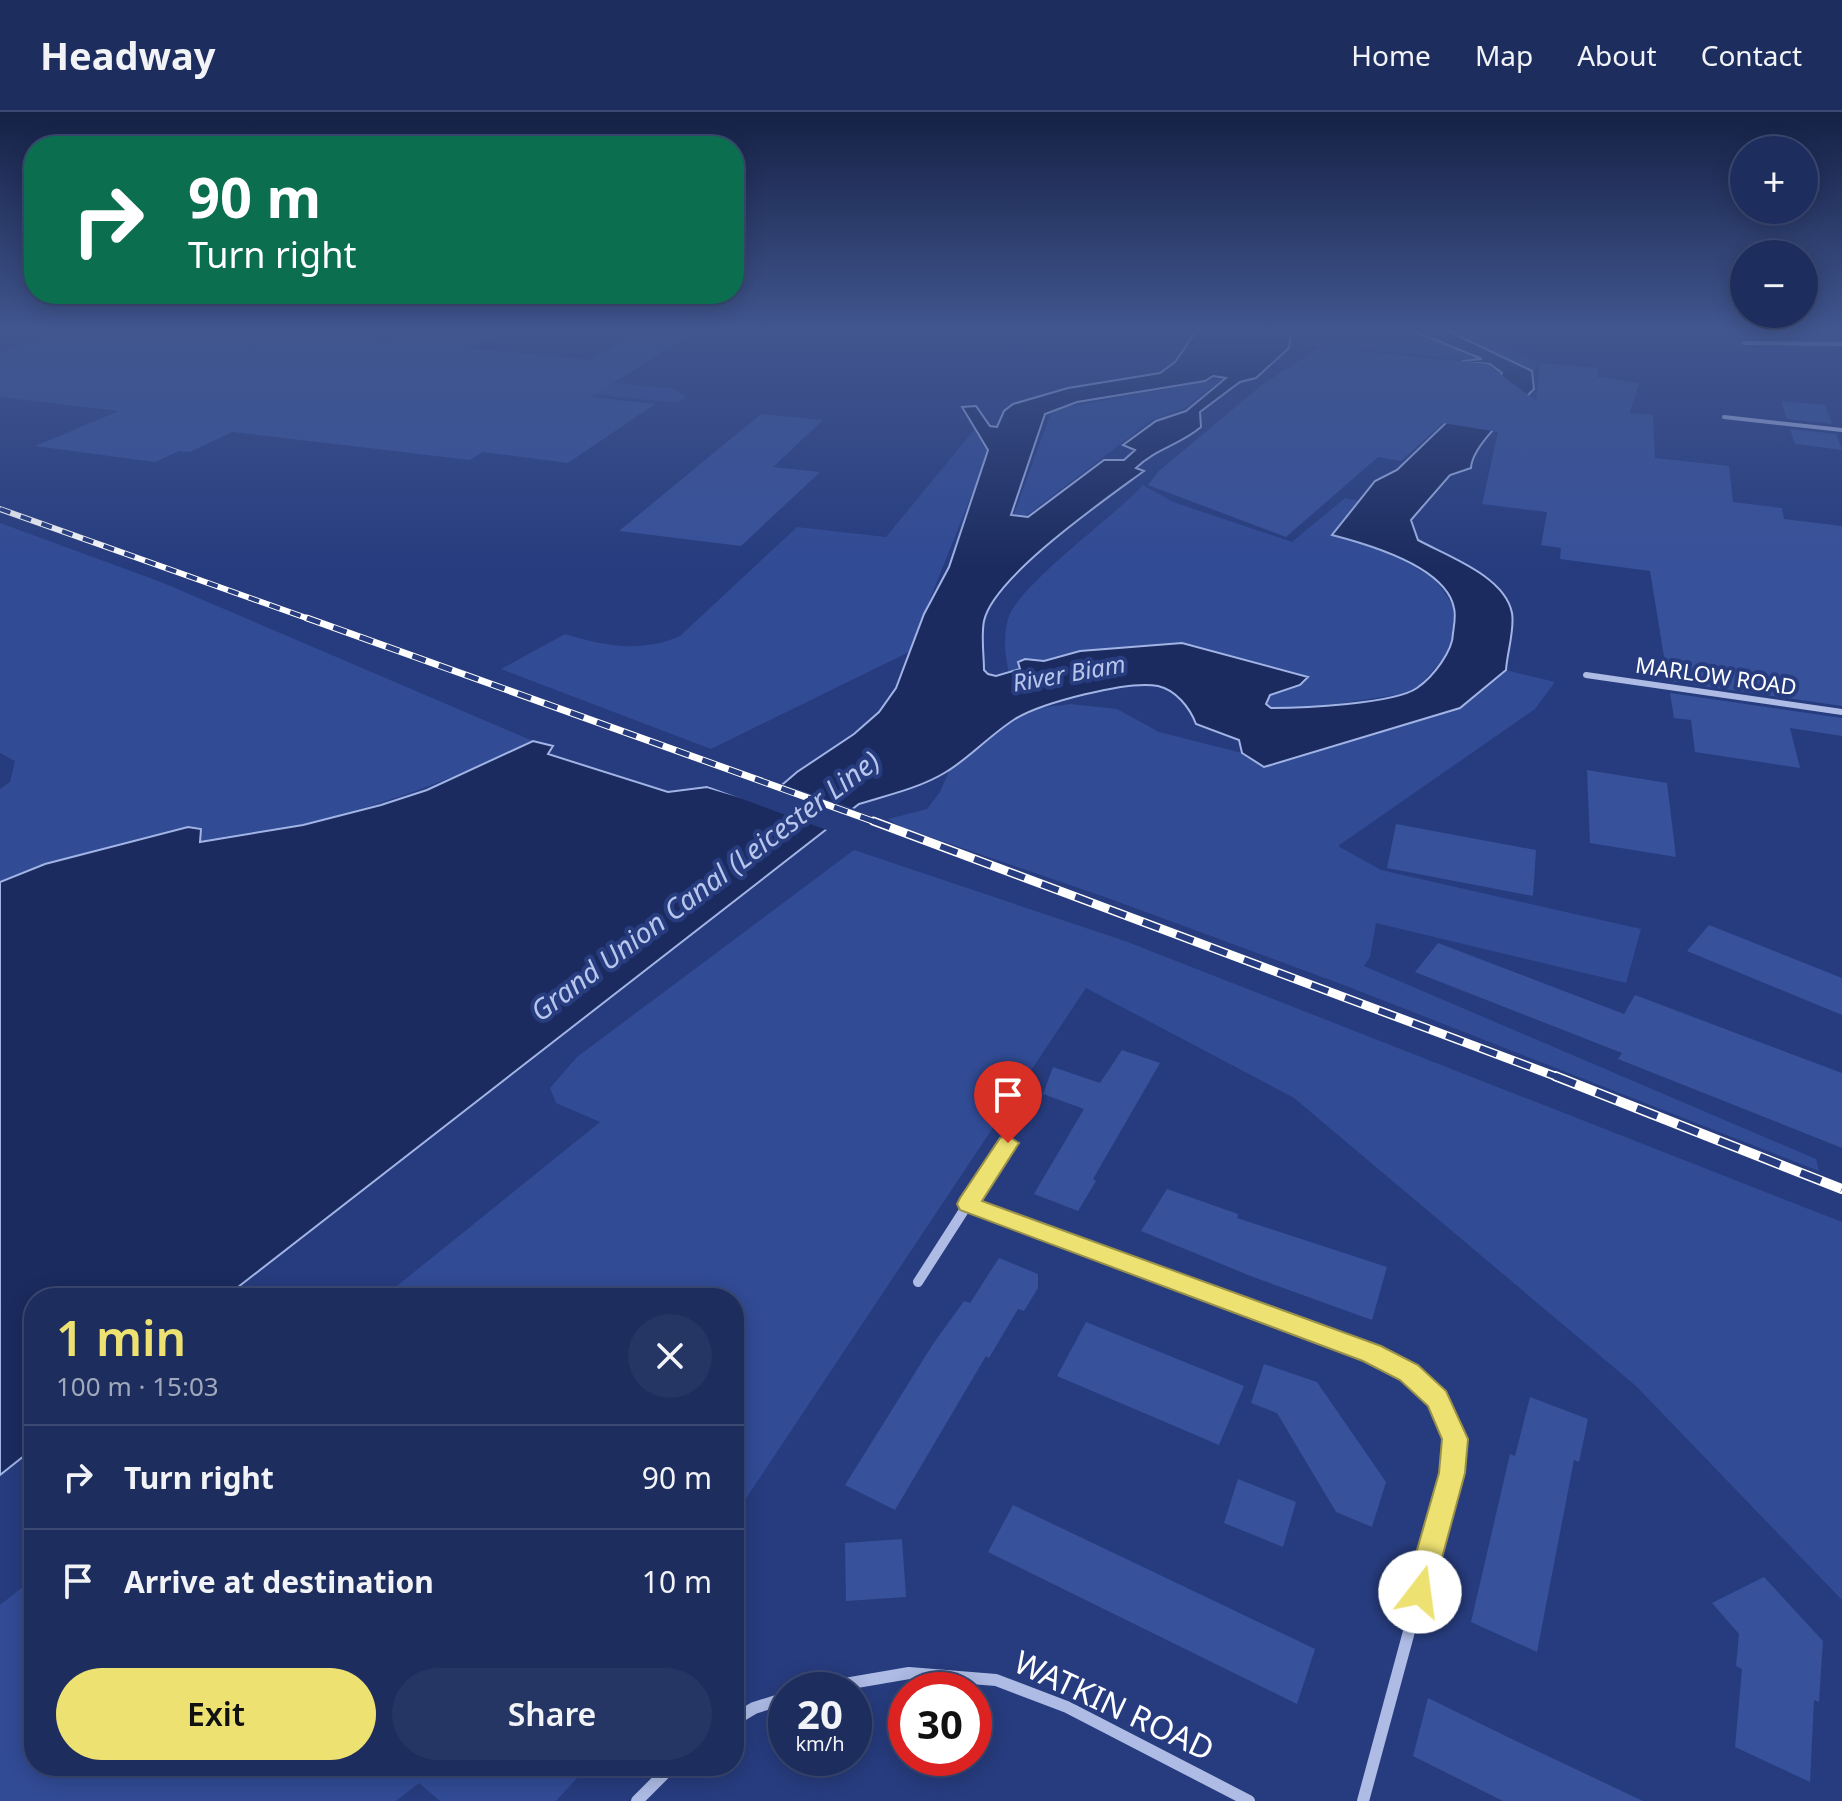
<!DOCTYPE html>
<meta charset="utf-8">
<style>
:root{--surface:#1d2d5e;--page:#253564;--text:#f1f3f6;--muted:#a0a8bc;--line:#3b4973;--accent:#ede172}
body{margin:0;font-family:"Noto Sans",sans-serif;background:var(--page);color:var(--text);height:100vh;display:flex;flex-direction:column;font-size:30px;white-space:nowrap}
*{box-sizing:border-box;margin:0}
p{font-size:26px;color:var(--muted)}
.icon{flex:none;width:44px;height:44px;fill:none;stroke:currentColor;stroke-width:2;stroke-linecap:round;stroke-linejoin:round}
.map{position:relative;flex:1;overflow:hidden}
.sheet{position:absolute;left:24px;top:1176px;width:720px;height:488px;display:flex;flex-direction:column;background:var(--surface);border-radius:32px;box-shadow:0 4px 20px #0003,0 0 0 2px var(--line)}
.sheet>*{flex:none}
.hud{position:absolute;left:24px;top:24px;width:720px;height:168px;border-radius:32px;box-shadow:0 4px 20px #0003,0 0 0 2px var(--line);background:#0b6e4f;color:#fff;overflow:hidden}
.fabs{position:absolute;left:1730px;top:24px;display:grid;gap:16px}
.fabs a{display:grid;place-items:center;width:88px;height:88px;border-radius:50%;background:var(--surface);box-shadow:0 4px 20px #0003,0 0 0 2px var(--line);font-size:40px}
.speed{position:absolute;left:768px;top:1560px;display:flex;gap:16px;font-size:40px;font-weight:700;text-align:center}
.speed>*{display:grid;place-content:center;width:104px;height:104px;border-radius:50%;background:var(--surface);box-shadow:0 4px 20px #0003,0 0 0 2px var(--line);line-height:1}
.speed small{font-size:20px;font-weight:400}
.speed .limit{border:12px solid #d22;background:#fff;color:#111}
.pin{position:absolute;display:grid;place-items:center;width:68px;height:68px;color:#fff;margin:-82px -34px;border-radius:50% 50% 50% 0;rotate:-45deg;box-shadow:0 0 8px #0007}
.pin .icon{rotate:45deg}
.me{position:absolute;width:88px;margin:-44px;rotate:15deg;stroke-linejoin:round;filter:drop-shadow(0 0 6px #0008)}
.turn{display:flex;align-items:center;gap:28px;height:168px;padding:0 32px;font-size:36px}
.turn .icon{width:104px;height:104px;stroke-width:2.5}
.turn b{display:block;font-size:56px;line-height:68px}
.round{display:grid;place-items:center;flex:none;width:84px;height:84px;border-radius:42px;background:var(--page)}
.summary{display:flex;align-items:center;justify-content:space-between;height:136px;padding:0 32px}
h1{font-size:48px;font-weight:600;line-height:60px;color:var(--accent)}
.action{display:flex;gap:16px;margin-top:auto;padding:16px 32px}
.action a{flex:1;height:92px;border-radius:48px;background:var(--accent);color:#111;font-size:32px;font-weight:600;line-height:92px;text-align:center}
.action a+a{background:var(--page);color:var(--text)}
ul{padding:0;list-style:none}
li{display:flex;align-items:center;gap:24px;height:104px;padding:0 32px;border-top:2px solid var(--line)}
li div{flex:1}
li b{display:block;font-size:30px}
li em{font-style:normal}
header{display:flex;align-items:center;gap:48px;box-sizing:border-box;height:112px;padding:0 40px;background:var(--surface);border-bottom:2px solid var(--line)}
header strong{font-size:38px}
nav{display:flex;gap:44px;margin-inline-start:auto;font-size:28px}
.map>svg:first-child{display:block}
.green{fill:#314b95}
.water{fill:#1b2b5f;stroke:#a1b4e5;stroke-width:2;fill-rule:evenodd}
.pier{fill:#273c7e}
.building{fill:#37519a}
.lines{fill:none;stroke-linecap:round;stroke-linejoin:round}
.street-far3{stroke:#adbbe5;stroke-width:4}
.street-far2{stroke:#adbbe5;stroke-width:6}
.street-far1{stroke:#adbbe5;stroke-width:10}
.street{stroke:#adbbe5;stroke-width:12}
.rail-far3-casing{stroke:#fff;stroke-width:6}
.rail-far2-casing{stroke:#fff;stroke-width:7}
.rail-far1-casing{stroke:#fff;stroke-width:9}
.rail-casing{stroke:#fff;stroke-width:10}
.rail-far3{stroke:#273c7e;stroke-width:4;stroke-dasharray:11;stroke-linecap:butt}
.rail-far2{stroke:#273c7e;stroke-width:5;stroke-dasharray:14;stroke-linecap:butt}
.rail-far1{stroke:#273c7e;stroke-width:6;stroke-dasharray:18;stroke-linecap:butt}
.rail{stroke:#273c7e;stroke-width:7;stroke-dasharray:22;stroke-linecap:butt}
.route{fill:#ede172;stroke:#9a924a;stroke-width:2}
.labels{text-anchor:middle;stroke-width:8;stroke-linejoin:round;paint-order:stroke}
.far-street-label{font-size:22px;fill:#fff;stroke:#273c7e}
.far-water-label{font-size:24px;font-style:italic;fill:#b8c6ed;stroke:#273c7e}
.water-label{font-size:28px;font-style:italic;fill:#b8c6ed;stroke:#273c7e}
.near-street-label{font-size:32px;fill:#fff;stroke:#273c7e}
</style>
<header>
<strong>Headway</strong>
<nav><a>Home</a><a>Map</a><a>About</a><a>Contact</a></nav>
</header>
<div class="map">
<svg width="1842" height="1689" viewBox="0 0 1842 1689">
<rect width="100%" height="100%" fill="#273c7e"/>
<g class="green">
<polygon points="1314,218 1411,218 1483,248 1301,233"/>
<polygon points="1446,218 1496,218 1518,242 1539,250 1532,259"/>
<polygon points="1702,218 1842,218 1842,224 1819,227"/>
<polygon points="1222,267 1183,297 1152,308 1026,404 1014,402 1050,303 1060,296"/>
<polygon points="585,268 674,277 686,285 677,291 545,277"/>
<path d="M974,318L988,338L987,344L909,540L711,637L501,557L565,522C603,534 642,541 680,524L797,415L886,425Z"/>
<path d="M1143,373L1173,390L1292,430L1345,386L1360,389L1333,423L1385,438L1435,467L1454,495L1451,538L1418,575L1402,582L1308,596H1271L1266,593L1269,583L1300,573L1307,565L1182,531L1080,539L1044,549L1025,547L1020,556L1009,561C1005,543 1003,525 1008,507C1018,473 1114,405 1143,373Z"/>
<path d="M0,411L161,470L533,629C423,682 322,715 199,731L201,717L188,715L45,752L0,770V677L10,670L15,649L0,641Z"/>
<polygon points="1506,558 1555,570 1535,597 1338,734 1381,758 1641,817 1626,871 1376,811 1370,845 1364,854 1816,1047 1819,1059 1349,875 1105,785 901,715 888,707 927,697 940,680 949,659 978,632 1018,605 1039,596 1071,592 1117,597 1159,620 1242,641 1264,655 1460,596"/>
<polygon points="854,738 1125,829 1842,1110 1842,1488 1636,1274 1294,986 1086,876 745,1388 745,1546 734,1552 734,1186 382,1186 600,1010 556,991 550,976 577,945"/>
<polygon points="34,1466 34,1654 588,1654 556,1689 440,1689 419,1671 396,1689 0,1689 0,1493"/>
</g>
<path class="water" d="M1197,218H1291L1289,236L1256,266L1240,270L1200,300L1201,315C1180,333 1155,337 1136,356L1144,359C1106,387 993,465 984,509C981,524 984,543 984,558L988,562L996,564L1020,557L1018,550L1025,547L1044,549L1080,539L1182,531L1308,565L1300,573L1270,583L1266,592L1271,596C1302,596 1394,592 1417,576C1433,565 1453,539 1453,521C1454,514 1456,504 1454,496C1446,455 1367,432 1332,423L1375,369L1397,358L1452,305L1495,275L1502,261L1490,252L1462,249L1482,247L1411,218H1446L1532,259L1534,277C1516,296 1472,332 1471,356L1450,363L1411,408L1418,428C1447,444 1505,464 1512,501C1515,517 1507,541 1506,558L1460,596L1264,655L1242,641L1239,628L1196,612C1190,596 1176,578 1158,574C1128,568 1041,591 1015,607C990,623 968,647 946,660C920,676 888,683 859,692L224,1186H34V1336L0,1363V770L45,752L188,715L201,717L200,730L303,713L381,693L427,678L533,629L553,634L548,642L668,680L707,675L761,691L797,660L854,622L879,600L896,576L924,502L949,455L988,338L962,295L976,294L990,314L997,315L1004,299L1013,292L1068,276L1160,261L1175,250ZM1213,264L1226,266L1186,299L1156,309L1123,333L1135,338L1124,348H1104L1028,405L1011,403L1045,302L1077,290L1205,269Z"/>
<polygon class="pier" points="709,671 760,687 779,671 858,698 832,720 702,672"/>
<g class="building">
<polygon points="63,218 284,218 387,228 410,218 505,218 468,236 591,248 642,218 697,218 591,285 655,292 568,351 483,340 470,348 232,320 190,340 179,339 155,350 35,334 119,299 0,285 0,240"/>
<polygon points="1320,235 1487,252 1536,289 1540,251 1598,256 1597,265 1639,271 1630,301 1653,303 1655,346 1729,354 1733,390 1782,396 1784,407 1842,414 1842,594 1668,569 1650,459 1560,447 1561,436 1541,433 1547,400 1482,392 1498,320 1443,311 1401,349 1378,345 1286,425 1148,373 1159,359 1263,272"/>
<polygon points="1781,289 1825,293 1832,312 1787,307"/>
<polygon points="761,302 823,308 773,355 820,360 741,434 619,419"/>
<polygon points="1790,317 1836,322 1842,338 1795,332"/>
<polygon points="1670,581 1842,606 1842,624 1790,616 1800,656 1695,640 1691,608 1674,606"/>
<polygon points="1587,658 1667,671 1676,745 1590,731"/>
<polygon points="1396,712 1536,738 1533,784 1387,756"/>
<polygon points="1709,813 1842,866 1842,903 1687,839"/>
<polygon points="1438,831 1624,902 1635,883 1842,961 1842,1036 1618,947 1622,941 1415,860"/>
<polygon points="1122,938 1160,951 1093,1067 1096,1069 1078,1099 1034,1082 1084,997 1043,982 1053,955 1100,971"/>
<polygon points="1167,1077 1238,1102 1237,1106 1387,1155 1372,1208 1253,1165 1141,1119"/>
<polygon points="999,1146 1038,1162 1038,1176 1024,1199 1018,1197 989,1246 986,1244 895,1398 845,1373 933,1232 964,1189 970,1191"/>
<polygon points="1086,1210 1244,1274 1219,1333 1057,1264"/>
<polygon points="1264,1252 1317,1270 1386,1370 1372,1415 1336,1400 1277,1301 1251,1291"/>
<polygon points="1530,1285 1588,1307 1579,1350 1574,1348 1537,1540 1471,1510 1510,1342 1515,1344"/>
<polygon points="1238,1367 1296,1390 1283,1435 1224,1411"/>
<polygon points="1013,1393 1315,1537 1297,1592 988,1440"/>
<polygon points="902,1427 906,1485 846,1489 845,1431"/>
<polygon points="1764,1465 1823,1529 1819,1590 1814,1588 1810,1670 1735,1635 1742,1557 1736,1554 1739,1522 1712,1491"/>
<polygon points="1428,1586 1518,1630 1643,1689 1503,1689 1413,1644"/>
</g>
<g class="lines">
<g class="street-far3">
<polyline points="1744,231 1842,232"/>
<polyline points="1724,305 1842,318"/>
</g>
<polyline class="street-far2" points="1586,563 1842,600"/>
<g class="street-far1">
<polyline points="968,1092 1008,1031"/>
<polyline points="918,1170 968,1092 1372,1241 1412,1265 1436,1287"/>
</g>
<g class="street">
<polyline points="810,1578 909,1561 996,1568 1067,1595 1249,1689"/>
<polyline points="734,1608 754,1596 786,1586"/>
<polyline points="637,1689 672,1654"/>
<path d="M1363,1689L1452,1361C1456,1331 1455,1309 1434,1285"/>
</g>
<g class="rail-far3-casing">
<polyline id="rail-far3" points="0,397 312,508"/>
</g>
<g class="rail-far2-casing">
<polyline id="rail-far2" points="307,506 878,711"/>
</g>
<g class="rail-far1-casing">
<polyline id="rail-far1" points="873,709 1560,966"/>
</g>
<g class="rail-casing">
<polyline id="rail" points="1555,964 1842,1077"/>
</g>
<use href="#rail-far3" class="rail-far3"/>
<use href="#rail-far2" class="rail-far2"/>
<use href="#rail-far1" class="rail-far1"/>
<use href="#rail" class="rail"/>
</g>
<linearGradient id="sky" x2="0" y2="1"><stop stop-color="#152145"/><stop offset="0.48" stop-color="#41568f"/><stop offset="1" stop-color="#41568f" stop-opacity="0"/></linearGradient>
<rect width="1842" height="454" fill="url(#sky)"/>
<polygon class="route" points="1008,1024 1019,1031 982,1089 1381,1234 1418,1253 1446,1279 1468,1327 1465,1361 1430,1490 1420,1494 1410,1490 1405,1480 1439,1361 1442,1327 1428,1294 1400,1268 1363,1249 960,1098 957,1092 960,1086 1000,1026"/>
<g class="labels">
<g class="far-street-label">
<text transform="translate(1716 564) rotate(8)" y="8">MARLOW ROAD</text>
</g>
<g class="far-water-label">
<text transform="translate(1069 562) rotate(-10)" y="8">River Biam</text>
</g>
<g class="water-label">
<text transform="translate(705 774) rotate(-37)" y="10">Grand Union Canal (Leicester Line)</text>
</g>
<g class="near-street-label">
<text transform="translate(1114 1594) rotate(25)" y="11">WATKIN ROAD</text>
</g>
</g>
</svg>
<div class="fabs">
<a>+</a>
<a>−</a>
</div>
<div class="speed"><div>20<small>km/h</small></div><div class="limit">30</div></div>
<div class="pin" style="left:1008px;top:1031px;background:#d93025"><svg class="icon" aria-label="arrive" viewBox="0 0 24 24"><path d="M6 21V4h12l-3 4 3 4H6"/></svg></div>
<svg class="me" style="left:1420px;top:1480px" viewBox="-20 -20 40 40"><circle r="19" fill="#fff"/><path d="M0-13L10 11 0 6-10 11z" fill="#ede172"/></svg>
<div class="hud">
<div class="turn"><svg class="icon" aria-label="right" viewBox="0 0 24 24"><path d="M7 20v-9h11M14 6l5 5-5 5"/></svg><div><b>90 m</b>Turn right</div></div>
</div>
<section class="sheet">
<div class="summary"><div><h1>1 min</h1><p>100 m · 15:03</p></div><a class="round"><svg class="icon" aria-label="close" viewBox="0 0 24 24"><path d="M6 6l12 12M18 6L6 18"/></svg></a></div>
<ul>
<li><svg class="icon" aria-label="right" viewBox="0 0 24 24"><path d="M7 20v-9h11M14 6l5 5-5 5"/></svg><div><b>Turn right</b></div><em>90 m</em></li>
<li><svg class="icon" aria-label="arrive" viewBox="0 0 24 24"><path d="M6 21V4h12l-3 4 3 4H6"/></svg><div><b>Arrive at destination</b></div><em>10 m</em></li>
</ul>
<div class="action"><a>Exit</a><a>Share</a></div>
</section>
</div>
